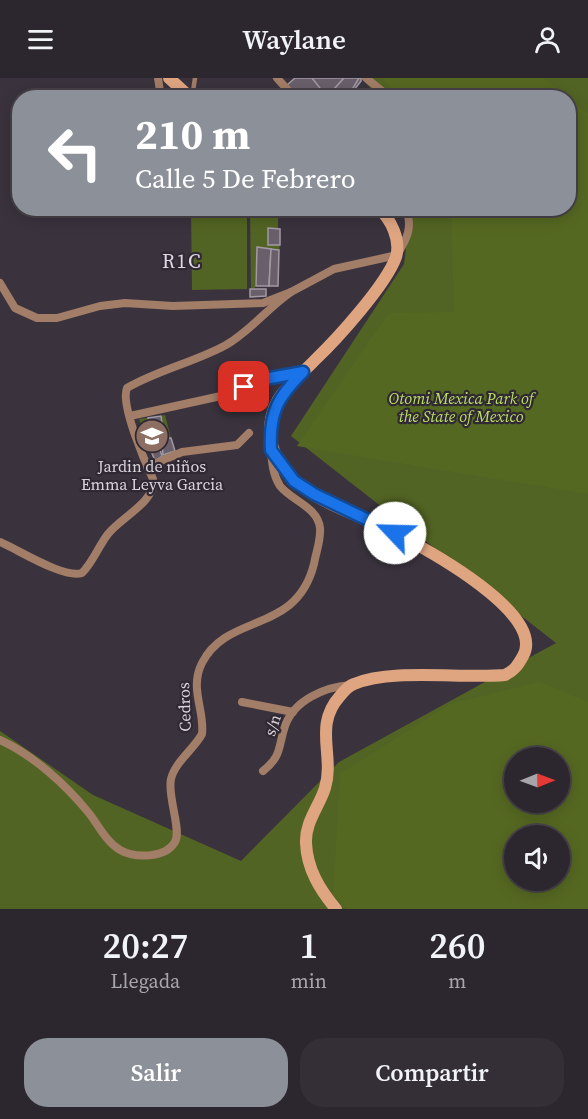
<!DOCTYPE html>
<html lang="es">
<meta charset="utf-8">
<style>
:root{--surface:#2c262e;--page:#342e36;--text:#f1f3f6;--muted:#a6a5aa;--line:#48434a;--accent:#8c9099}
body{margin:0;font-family:"Source Serif 4",serif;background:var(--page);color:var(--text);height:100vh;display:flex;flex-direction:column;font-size:22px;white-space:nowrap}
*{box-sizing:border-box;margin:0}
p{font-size:20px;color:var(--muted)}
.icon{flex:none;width:33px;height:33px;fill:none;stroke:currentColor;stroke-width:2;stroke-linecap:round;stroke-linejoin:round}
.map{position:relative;height:831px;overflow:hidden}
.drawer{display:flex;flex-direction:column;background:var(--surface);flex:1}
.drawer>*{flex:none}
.banner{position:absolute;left:12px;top:12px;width:564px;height:126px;border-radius:24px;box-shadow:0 3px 15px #0003,0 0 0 2px var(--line);background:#8c9099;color:#fff;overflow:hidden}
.needle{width:39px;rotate:89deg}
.fabs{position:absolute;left:504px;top:669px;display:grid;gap:12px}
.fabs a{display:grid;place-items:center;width:66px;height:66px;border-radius:50%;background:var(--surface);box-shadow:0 3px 15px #0003,0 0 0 2px var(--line);font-size:30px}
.pin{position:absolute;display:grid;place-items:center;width:51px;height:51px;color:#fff;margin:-26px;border-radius:12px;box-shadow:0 3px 9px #0006}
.me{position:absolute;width:66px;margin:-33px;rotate:294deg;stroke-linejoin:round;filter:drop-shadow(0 0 4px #0008)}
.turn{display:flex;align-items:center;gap:21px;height:126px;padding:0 24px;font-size:27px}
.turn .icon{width:78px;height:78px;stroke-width:2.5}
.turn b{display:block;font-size:42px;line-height:51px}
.eta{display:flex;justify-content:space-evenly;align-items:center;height:102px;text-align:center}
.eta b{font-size:36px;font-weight:600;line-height:42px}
.primary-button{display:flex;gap:12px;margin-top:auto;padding:12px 24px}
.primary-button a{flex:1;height:69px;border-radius:24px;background:var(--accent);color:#fff;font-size:24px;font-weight:600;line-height:69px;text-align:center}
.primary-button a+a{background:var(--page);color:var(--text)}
header{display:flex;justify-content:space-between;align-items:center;height:78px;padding:0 24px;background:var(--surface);font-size:27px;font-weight:600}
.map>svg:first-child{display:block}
.green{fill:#526423;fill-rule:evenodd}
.forest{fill:#556821;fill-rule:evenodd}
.building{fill:#685f6a;stroke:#a399a5;stroke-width:1.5}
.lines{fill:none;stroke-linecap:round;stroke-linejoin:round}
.lane{stroke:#a27d67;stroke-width:4.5}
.street{stroke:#a27d67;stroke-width:8}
.secondary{stroke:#dfa581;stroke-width:12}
.route-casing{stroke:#114b97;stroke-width:15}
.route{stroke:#1a73e8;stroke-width:10}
.labels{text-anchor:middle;stroke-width:4.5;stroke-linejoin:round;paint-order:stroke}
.park-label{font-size:16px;font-style:italic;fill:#bcdf65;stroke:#302933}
.poi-label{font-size:16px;fill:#d8d3da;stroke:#302933}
.street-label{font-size:16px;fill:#d8d3da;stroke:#302933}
.quarter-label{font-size:20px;letter-spacing:1.5px;fill:#e0d7e4;stroke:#302933}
</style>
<header><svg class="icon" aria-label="menu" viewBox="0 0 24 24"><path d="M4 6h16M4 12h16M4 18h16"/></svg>Waylane<svg class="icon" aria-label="person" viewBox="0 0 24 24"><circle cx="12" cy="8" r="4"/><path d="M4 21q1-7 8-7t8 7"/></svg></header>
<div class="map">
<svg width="588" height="831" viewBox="0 0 588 831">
<rect width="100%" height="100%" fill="#3a333e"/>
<g class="green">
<path d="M361,0H588V831H0V653L93,717L241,783L339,684L556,565L291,358L404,186L411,131L568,130V20L379,19ZM514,680H560V724H514ZM514,758H560V802H514Z"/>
<polygon points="191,131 247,131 247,211 192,212"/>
<polygon points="250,131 278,131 278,150 269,150 268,166 280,167 279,171 257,170 255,210 251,211"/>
<polygon points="165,337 171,360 163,361 163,378 155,357 146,360 139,341 148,340 150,355 162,353 161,338"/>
</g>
<g class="forest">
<polygon points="382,0 544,0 568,20 400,19"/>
<polygon points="568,20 588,36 588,416 297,368 389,235 454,234 451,131 568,130"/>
<path d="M539,604L588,624V831H348L333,817L340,696L450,626ZM514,680H560V724H514ZM514,758H560V802H514Z"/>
</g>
<g class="building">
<polygon points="295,0 361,0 361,3 348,20 297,20 286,8"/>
<polygon points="312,0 344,0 327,19"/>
<polygon points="359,0 347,20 327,19 344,0"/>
<polygon points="268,150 280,151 280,167 268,167"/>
<polygon points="257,169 271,171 269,208 256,208"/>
<polygon points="271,171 279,172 278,208 269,208"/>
<polygon points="250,211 266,211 266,218 250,219"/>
<polygon points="161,338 163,353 150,355 148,340"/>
<polygon points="155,357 162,378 155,383 146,360"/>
<polygon points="171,360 175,373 163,377 162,361"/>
</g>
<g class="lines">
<polyline class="lane" points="192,20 195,0"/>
<g class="street">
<polyline points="158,0 161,20"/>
<polyline points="277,0 295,20"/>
<polyline points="366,0 382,13"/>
<path d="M0,205L15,230L37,240H57L100,228L125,225L173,228L263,225L291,214L334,191L397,177C407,161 413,149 406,130"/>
<polyline points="130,338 221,318 256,304 302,294"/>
<polyline points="147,389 182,374 237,367 249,355"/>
<path d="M0,464C19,472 64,501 82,495C93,484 98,469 108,456C121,439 156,424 153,401C145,384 120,326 127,310C158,292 195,284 226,267C250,253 268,230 291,214"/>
<polyline points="242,624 293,634"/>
<path d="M0,662C33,677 65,706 88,734C98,746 106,764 120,772C134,780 165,781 175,764C182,752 167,718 171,701C175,684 194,671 202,656C205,633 189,610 202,585C228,534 296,557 314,486C316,474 321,462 320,450C318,429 292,423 280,408C273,397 272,385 271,373"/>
<path d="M263,693C282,678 278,669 285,648C294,622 325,609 350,607"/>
</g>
<g class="secondary">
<polyline points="169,0 191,20"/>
<path d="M336,831C320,812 307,791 306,765C305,744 319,729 325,710C335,677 313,648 340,618C344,613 348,608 354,606C392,590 462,601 505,597C514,593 518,587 523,578C547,536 426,471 395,455C359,436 312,425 285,393C269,373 265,345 278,322C287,306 303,295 315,282C337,261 386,207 396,179C401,162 391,141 378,130"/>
</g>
</g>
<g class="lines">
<g class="route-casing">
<path id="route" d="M244,309L270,300L303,294C277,320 269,335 271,372L294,403L314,416L395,455"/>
</g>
<use href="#route" class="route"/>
</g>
<defs>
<g id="school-disc" transform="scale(1.725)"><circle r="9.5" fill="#8d6e63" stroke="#302933"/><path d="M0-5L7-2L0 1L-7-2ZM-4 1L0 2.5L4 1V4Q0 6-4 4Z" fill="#fff"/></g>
</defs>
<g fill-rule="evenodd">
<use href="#school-disc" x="152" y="358"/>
</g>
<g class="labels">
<g class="park-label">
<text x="461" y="326">Otomi Mexica Park of<tspan x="461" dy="18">the State of Mexico</tspan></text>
</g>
<g class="poi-label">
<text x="152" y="394">Jardin de niños<tspan x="152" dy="18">Emma Leyva Garcia</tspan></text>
</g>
<g class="street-label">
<text transform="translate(184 629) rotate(-92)" y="6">Cedros</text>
<text transform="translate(272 647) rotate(-71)" y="6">s/n</text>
</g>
<g class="quarter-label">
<text x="182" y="190">R1C</text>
</g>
</g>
</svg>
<div class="fabs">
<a><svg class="needle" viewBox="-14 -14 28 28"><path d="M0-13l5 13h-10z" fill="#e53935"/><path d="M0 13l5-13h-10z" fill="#a6a5aa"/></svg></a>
<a><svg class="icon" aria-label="sound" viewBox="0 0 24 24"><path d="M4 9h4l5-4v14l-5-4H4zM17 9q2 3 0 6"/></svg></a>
</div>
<div class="pin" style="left:244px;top:309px;background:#d93025"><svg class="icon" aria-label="arrive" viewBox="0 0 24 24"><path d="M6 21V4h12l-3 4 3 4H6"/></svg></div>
<svg class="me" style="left:395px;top:455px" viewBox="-20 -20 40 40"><circle r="19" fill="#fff"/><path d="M0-13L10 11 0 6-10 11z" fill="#1a73e8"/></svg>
<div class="banner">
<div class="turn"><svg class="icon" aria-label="left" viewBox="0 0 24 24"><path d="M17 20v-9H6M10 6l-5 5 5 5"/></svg><div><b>210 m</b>Calle 5 De Febrero</div></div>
</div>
</div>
<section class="drawer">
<div class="eta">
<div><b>20:27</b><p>Llegada</p></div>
<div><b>1</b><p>min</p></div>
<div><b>260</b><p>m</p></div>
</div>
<div class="primary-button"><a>Salir</a><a>Compartir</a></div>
</section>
